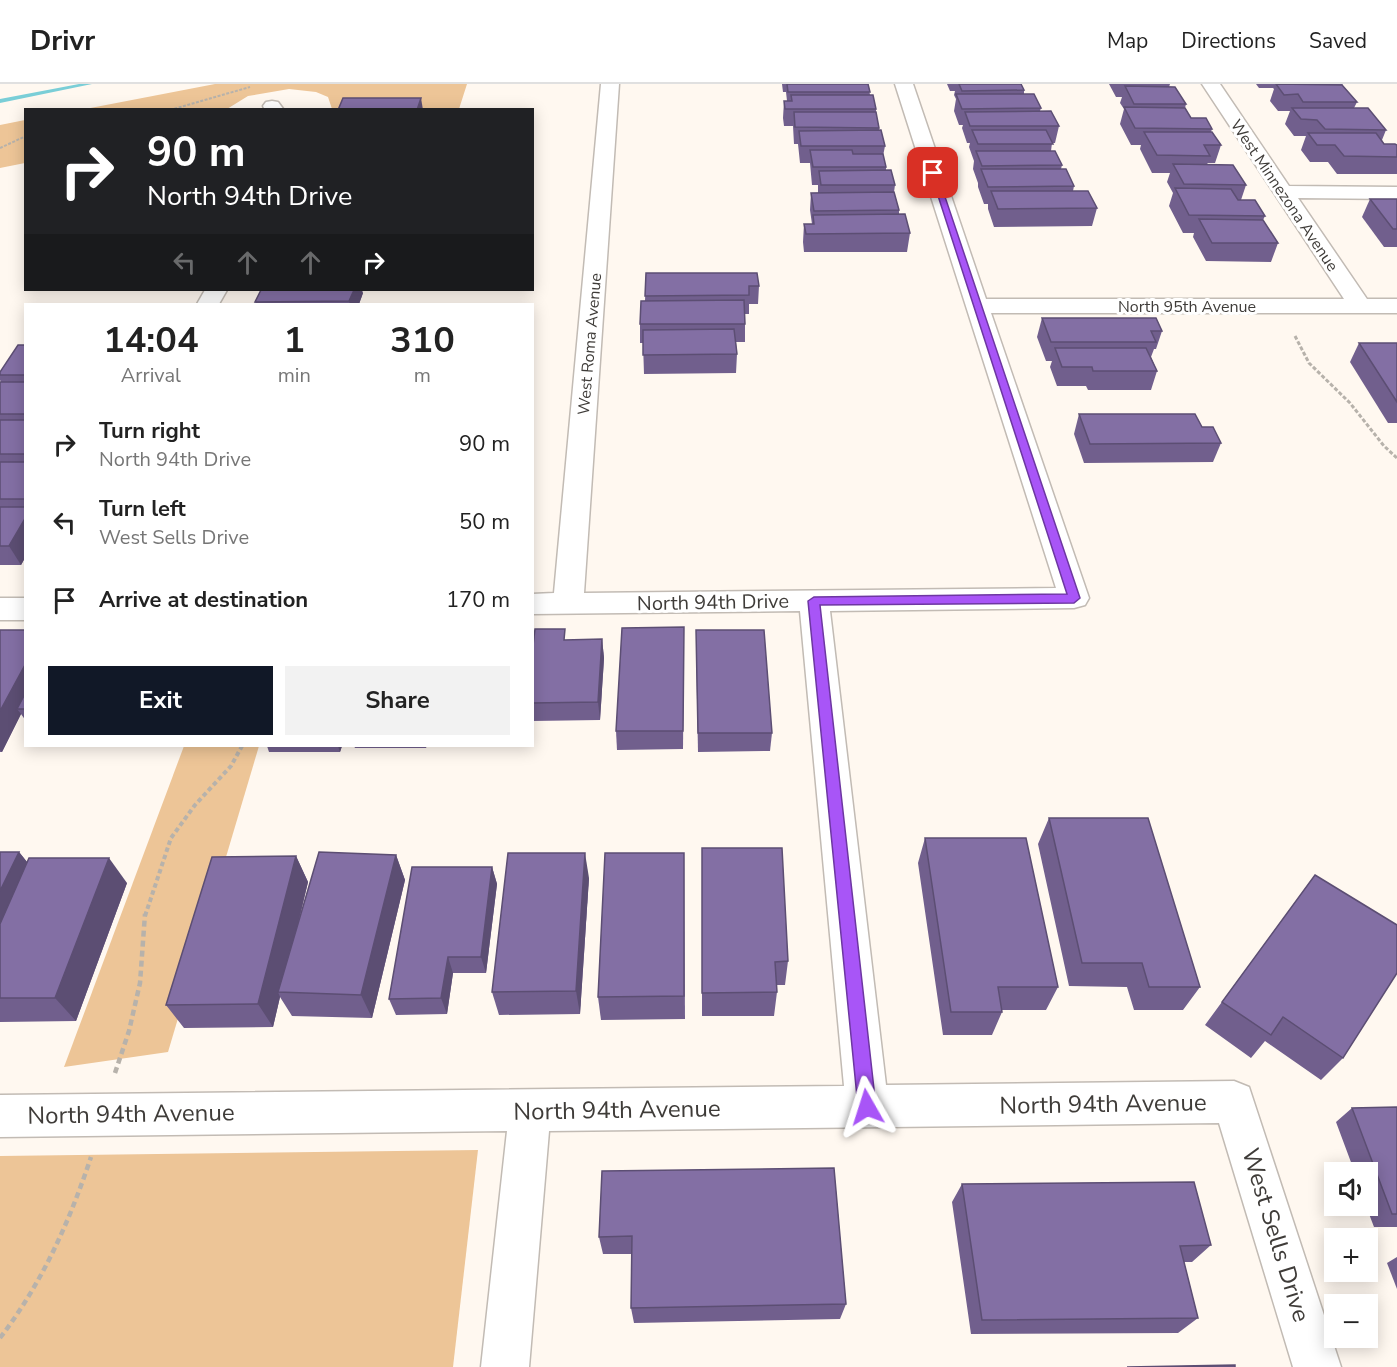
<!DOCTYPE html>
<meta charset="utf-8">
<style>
:root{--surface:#fff;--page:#f2f2f2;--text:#222;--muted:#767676;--line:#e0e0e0;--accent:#111827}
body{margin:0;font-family:"Nunito Sans",sans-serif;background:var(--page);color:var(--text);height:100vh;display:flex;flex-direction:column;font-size:22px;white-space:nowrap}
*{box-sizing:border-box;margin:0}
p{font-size:20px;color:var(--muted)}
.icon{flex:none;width:33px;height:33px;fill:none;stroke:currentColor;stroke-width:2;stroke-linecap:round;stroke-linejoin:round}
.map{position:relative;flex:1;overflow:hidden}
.panel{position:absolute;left:24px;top:219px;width:510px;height:444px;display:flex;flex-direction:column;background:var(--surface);border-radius:0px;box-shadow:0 3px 15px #0003}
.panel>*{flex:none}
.hud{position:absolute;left:24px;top:24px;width:510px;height:183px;border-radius:0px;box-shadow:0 3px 15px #0003;background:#202124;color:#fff;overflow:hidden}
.buttons{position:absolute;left:1324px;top:1078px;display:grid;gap:12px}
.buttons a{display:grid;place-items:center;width:54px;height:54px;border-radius:0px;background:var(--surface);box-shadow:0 3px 15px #0003;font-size:30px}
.pin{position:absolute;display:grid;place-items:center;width:51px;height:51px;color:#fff;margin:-26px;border-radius:12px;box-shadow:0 3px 9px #0006}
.me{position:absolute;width:66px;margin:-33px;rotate:354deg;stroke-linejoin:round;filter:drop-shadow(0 0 4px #0008)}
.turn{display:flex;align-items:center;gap:21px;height:126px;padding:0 24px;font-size:27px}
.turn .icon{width:78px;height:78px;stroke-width:2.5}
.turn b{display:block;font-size:42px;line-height:51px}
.lanes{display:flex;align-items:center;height:57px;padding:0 24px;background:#0003;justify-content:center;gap:30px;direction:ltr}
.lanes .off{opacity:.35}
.eta{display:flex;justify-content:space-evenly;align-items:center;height:102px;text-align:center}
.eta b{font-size:36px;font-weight:700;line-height:42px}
.cta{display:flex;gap:12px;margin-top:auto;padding:12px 24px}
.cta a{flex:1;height:69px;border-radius:0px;background:var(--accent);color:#fff;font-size:24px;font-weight:700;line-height:69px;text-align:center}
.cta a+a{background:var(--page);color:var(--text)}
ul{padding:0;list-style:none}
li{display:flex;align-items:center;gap:18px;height:78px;padding:0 24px}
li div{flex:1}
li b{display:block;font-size:22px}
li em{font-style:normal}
header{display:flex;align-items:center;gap:36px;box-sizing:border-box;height:84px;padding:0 30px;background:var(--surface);border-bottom:2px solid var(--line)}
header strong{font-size:28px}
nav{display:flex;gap:33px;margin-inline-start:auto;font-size:21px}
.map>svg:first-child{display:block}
.green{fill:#edc597}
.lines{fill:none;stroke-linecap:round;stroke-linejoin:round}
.stream{fill:#7aced7;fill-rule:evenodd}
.minor-casing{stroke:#c2bbb4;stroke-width:3}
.path-far3{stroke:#b7b2ab;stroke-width:2;stroke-dasharray:3 1.5;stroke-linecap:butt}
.path-far2{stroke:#b7b2ab;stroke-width:3;stroke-dasharray:4 2;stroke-linecap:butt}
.path-far1{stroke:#b7b2ab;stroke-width:4;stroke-dasharray:4.5 3;stroke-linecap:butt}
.path{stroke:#b7b2ab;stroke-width:4.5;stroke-dasharray:6 4;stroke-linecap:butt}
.minor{fill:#fff;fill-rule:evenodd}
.wall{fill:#715f8d}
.shaded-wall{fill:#5c4e73}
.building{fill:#836fa4;stroke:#5c4e73;stroke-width:1.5}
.route{fill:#a855f7;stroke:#6d37a1;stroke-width:1.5}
.labels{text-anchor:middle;stroke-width:6;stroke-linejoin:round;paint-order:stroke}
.far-street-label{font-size:16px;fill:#3f3c39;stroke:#fff}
.street-label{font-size:20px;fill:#3f3c39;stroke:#fff}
.near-street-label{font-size:24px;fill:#3f3c39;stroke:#fff}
</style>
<header>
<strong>Drivr</strong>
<nav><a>Map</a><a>Directions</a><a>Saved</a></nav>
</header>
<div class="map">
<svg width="1397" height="1283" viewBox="0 0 1397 1283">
<rect width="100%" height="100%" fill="#fff8f0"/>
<g class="green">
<polygon points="215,0 467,0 459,25 332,25 328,13 316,8 289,5 248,12 227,25 80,26"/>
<polygon points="25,36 25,79 0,84 0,41"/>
<polygon points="184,662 259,662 168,968 64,983"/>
<polygon points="478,1066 453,1283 0,1283 0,1072"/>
</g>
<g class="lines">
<polygon class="stream" points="79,0 92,0 0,19 0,15"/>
<g class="minor-casing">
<g id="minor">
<polygon points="601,0 619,0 584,509 1056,504 895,0 913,0 986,215 1344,215 1202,0 1220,0 1289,102 1397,103 1397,115 1298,114 1367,215 1397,215 1397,229 991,229 1089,514 1085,521 1074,524 830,527 886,1001 1234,997 1249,1003 1341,1283 1293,1283 1219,1039 549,1047 529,1283 481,1283 507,1047 0,1053 0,1011 844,1002 800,527 532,530 532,510 554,509"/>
<polygon points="272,17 278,18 284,26 265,26 263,22 266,18"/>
<polygon points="205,206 227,206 219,220 197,220"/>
<rect x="0" y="514" width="26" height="22"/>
</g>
</g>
<g class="path-far3">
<polyline points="170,26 250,3"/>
<polyline points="0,64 26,52"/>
</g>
<polyline class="path-far2" points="1295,252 1309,279 1350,319 1384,362 1397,374"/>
<polyline class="path-far1" points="145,832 171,754 195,721 231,682 242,662"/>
<g class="path">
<polyline points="115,989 129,947 140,899 145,830"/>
<path d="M0,1254C42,1199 69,1139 91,1073"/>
</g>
<use href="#minor" class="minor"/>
</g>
<g class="wall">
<polygon points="782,0 868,0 870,11 876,25 876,28 879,44 879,46 885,62 883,72 886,83 886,86 895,101 894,108 899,126 899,130 910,149 907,168 804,168 803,158 804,140 812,140 810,126 811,109 818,109 818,101 812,101 810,79 800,79 798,60 794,60 793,42 784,42 783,34 784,17 787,17 786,8 783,8"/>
<polygon points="947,0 1021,0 1024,6 1024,10 1041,24 1040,27 1059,42 1055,59 1052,59 1051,67 1062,81 1061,85 1074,102 1073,107 1097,124 1092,142 994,143 988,125 988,120 984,120 978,103 978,99 973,85 974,77 969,63 970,59 967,59 962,44 963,41 959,41 954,27 956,15 954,11 955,7 950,7"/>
<polygon points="1109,0 1170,0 1169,3 1186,20 1185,24 1191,34 1212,45 1211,48 1221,61 1215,79 1208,79 1207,80 1246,101 1241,116 1265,132 1263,136 1278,159 1271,178 1206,177 1193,153 1194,149 1183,149 1169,122 1173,109 1167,98 1170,89 1152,89 1140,65 1141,61 1131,61 1120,40 1124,25 1120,19 1122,13 1116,13"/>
<polygon points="1256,0 1343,0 1342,1 1357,18 1354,24 1386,46 1382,56 1384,60 1397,61 1397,90 1337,90 1328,78 1310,78 1301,66 1306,52 1294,52 1285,40 1290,27 1278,27 1270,17 1274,5 1273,4 1259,4"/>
<polygon points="1370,115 1397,115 1397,163 1384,163 1362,133"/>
<polygon points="646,189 759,202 758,220 749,220 749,230 745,230 745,258 736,258 737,270 736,289 644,290 643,259 640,259 640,240 645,217"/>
<polygon points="363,209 359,220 256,220 255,218"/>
<polygon points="1042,234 1162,247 1156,265 1154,265 1151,273 1157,287 1151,306 1088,306 1086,302 1057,302 1050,283 1052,277 1046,277 1037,253"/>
<polygon points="1359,259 1397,259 1397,339 1388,339 1350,278"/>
<polygon points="26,261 26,472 21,481 0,481 0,298 1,298 0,296 0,288"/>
<polygon points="1079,330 1202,343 1221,359 1213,378 1084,379 1074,350"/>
<polygon points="0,546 26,546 26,637 21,630 2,668 0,668"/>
<polygon points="602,555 604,574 600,636 532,637 532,570"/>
<polygon points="684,562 683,665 617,666 616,647"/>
<polygon points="696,565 772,649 770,667 698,668"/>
<polygon points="267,662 342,662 340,668 269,668"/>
<polygon points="354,662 427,662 426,664 355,664"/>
<polygon points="1049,734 1200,903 1183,926 1134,926 1127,903 1069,902 1038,760"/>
<polygon points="925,754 1058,903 1046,926 1002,926 1002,928 992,951 943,951 918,779"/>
<polygon points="702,764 788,877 785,901 776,901 777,908 774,932 702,932"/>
<polygon points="0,768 19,768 27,778 127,799 76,937 0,938"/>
<polygon points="684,769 685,935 601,936 598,913"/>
<polygon points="396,771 405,796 372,934 292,932 280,913 273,943 184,944 166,921 296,772 308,798 299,837"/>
<polygon points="492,783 497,800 486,889 453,889 447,930 396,931 389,915"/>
<polygon points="1315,791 1343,974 1321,996 1265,957 1251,974 1205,941"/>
<polygon points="589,794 580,930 499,931 492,908"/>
<polygon points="1397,1023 1397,1143 1374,1143 1366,1122 1368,1122 1368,1089 1355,1089 1336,1038 1352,1024"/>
<polygon points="834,1084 846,1220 840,1235 634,1239 631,1224 632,1170 603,1170 599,1153"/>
<polygon points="962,1100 1211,1161 1192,1178 1184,1178 1198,1234 1178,1249 971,1250 952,1118"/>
<polygon points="1397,1173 1397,1205 1387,1179"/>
</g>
<g class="shaded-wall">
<polygon points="421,14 423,26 417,26"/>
<polygon points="354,206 362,206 363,209 359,220 350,220 349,217"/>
<polygon points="26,433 26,472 21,481 9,462"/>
<polygon points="602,555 604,574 600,636 598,618"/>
<polygon points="26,579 26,622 17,625 21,630 2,668 0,666 0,627"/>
<polygon points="338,662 342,662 340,668"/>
<polygon points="19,768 40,794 0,878 0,807"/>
<polygon points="585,769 589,794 580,930 576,907"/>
<polygon points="396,771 405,796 372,934 361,911"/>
<polygon points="296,772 308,798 281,908 278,908 280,913 273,943 258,920"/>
<polygon points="109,774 127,799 76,937 55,914"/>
<polygon points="492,783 497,800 486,889 481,873"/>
<polygon points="448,873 453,889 447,930 441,914"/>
</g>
<g class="building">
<polygon points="787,0 868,0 870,8 788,8"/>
<polygon points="959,0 1021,0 1024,6 962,7"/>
<polygon points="1276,0 1342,1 1357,18 1303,18 1298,10 1284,11"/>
<polygon points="1125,2 1175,3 1186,20 1134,20"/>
<polygon points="956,10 1034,10 1041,24 962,25"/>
<polygon points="791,11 873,11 876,25 785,25 784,17 792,17"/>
<polygon points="343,14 421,14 417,26 338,26"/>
<polygon points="1124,23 1185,24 1191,34 1206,34 1212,45 1135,44"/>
<polygon points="1292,24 1368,24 1386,46 1325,45 1317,36 1301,35"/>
<polygon points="1051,27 1059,42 970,42 965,28"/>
<polygon points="794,28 876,28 879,44 795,43"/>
<polygon points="881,46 885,62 801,62 799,47"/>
<polygon points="972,46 1046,46 1053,60 978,60"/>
<polygon points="1144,48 1212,48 1221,61 1204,61 1210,72 1157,71"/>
<polygon points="1308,49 1376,49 1384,60 1395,60 1397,61 1397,73 1344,72 1335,61 1317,61"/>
<polygon points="810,66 852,66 853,70 883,70 886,83 813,83"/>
<polygon points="976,67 1055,67 1062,81 982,82"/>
<polygon points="1173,80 1233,81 1246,101 1184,100"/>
<polygon points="981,85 1066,85 1074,102 988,103"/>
<polygon points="891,86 895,101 821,101 819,87"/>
<polygon points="1175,104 1231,105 1238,116 1255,116 1265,132 1189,131"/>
<polygon points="991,107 1088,107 1097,124 998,125"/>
<polygon points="894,108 899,126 814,127 811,109"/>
<polygon points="1370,115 1397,115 1397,145 1393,145"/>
<polygon points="905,130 910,149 806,150 804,140 814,140 813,131"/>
<polygon points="1199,135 1263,136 1278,159 1212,159"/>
<polygon points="646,189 757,189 759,202 749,202 749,211 645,212"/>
<polygon points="261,206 354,206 349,217 255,218"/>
<polygon points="744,216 745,240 640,240 641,217"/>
<polygon points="1042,234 1156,234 1162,247 1151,247 1156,258 1051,258"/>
<polygon points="734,245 737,270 643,271 643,246"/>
<polygon points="1359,259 1397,259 1397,318"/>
<polygon points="18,261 26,261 26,291 0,291 0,288"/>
<polygon points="1055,264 1146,264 1157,287 1093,287 1092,283 1062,283"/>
<rect x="0" y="298" width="26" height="32"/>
<polygon points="1079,330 1195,330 1202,343 1213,343 1221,359 1090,360"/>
<rect x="0" y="336" width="26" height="34"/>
<rect x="0" y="378" width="26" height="37"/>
<polygon points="0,423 26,423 26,433 9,462 0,462"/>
<polygon points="684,543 683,647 616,647 622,544"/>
<polygon points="535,545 565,545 564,556 602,555 598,618 532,619 532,570"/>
<polygon points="0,546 26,546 26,579 0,627"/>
<polygon points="696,546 764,546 772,649 698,649"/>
<polygon points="26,608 26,625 17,625"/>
<polygon points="1049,734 1148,734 1200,903 1149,903 1142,879 1082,879"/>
<polygon points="925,754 1026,754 1058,903 998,903 1002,928 951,928"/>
<polygon points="702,764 782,764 788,877 775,878 777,908 702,909"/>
<polygon points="0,768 19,768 0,807"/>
<polygon points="319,768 396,771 361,911 278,908"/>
<polygon points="508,769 585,769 576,907 492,908"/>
<polygon points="605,769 684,769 684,912 598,913"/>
<polygon points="296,772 258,920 166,921 212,773"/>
<polygon points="29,774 109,774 55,914 0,914 0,840"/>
<polygon points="412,783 492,783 481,873 448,873 441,914 389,915"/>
<polygon points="1315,791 1397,841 1397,889 1343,974 1283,933 1271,951 1222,918"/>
<polygon points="1397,1023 1397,1130 1392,1130 1352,1024"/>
<polygon points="834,1084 846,1220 631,1224 632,1152 599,1153 602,1087"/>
<polygon points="1194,1098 1211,1161 1180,1162 1198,1234 982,1236 962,1100"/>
<polygon points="1235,1281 1235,1283 1127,1283"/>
</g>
<polygon class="route" points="930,87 937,89 1080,514 1074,519 820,521 876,1023 873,1029 867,1031 861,1029 858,1023 808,517 814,513 1067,510"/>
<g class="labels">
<g class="far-street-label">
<text transform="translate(1285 111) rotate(56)" y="6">West Minnezona Avenue</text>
<text x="1187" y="228">North 95th Avenue</text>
<text transform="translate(589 260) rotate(-85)" y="6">West Roma Avenue</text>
</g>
<g class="street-label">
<text transform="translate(713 518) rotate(-1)" y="7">North 94th Drive</text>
</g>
<g class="near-street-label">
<text transform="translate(1103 1020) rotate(-1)" y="8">North 94th Avenue</text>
<text transform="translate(617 1026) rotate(-1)" y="8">North 94th Avenue</text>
<text transform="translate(131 1030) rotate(-1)" y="8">North 94th Avenue</text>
<text transform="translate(1276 1151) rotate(73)" y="8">West Sells Drive</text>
</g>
</g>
</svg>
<div class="buttons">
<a><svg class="icon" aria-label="sound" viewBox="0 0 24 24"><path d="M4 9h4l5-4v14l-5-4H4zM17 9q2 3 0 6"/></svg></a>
<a>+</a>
<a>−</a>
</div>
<div class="pin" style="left:933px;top:89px;background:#d93025"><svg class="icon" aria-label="arrive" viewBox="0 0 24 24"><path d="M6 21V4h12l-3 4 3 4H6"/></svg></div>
<svg class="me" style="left:867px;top:1023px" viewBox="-20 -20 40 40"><path d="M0-17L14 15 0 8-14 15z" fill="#a855f7" stroke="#fff" stroke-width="4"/></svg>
<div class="hud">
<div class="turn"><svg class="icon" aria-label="right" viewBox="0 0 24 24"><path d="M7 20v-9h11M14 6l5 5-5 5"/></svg><div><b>90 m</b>North 94th Drive</div></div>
<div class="lanes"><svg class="icon off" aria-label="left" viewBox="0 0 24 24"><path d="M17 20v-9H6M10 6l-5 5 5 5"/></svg><svg class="icon off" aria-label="ahead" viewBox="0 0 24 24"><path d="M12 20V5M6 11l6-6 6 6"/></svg><svg class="icon off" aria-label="ahead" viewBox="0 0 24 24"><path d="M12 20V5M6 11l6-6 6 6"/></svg><svg class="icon" aria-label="right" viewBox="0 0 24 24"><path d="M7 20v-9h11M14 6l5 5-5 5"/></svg></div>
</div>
<section class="panel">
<div class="eta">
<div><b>14:04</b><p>Arrival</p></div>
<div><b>1</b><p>min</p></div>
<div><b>310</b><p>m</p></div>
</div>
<ul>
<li><svg class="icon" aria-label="right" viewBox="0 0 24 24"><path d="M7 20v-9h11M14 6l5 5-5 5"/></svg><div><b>Turn right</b><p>North 94th Drive</p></div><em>90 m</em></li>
<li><svg class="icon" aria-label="left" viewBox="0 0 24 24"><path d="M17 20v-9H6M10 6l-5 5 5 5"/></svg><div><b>Turn left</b><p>West Sells Drive</p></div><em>50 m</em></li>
<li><svg class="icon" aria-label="arrive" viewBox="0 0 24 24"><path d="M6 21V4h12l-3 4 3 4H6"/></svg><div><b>Arrive at destination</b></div><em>170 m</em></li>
</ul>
<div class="cta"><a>Exit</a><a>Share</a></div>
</section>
</div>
